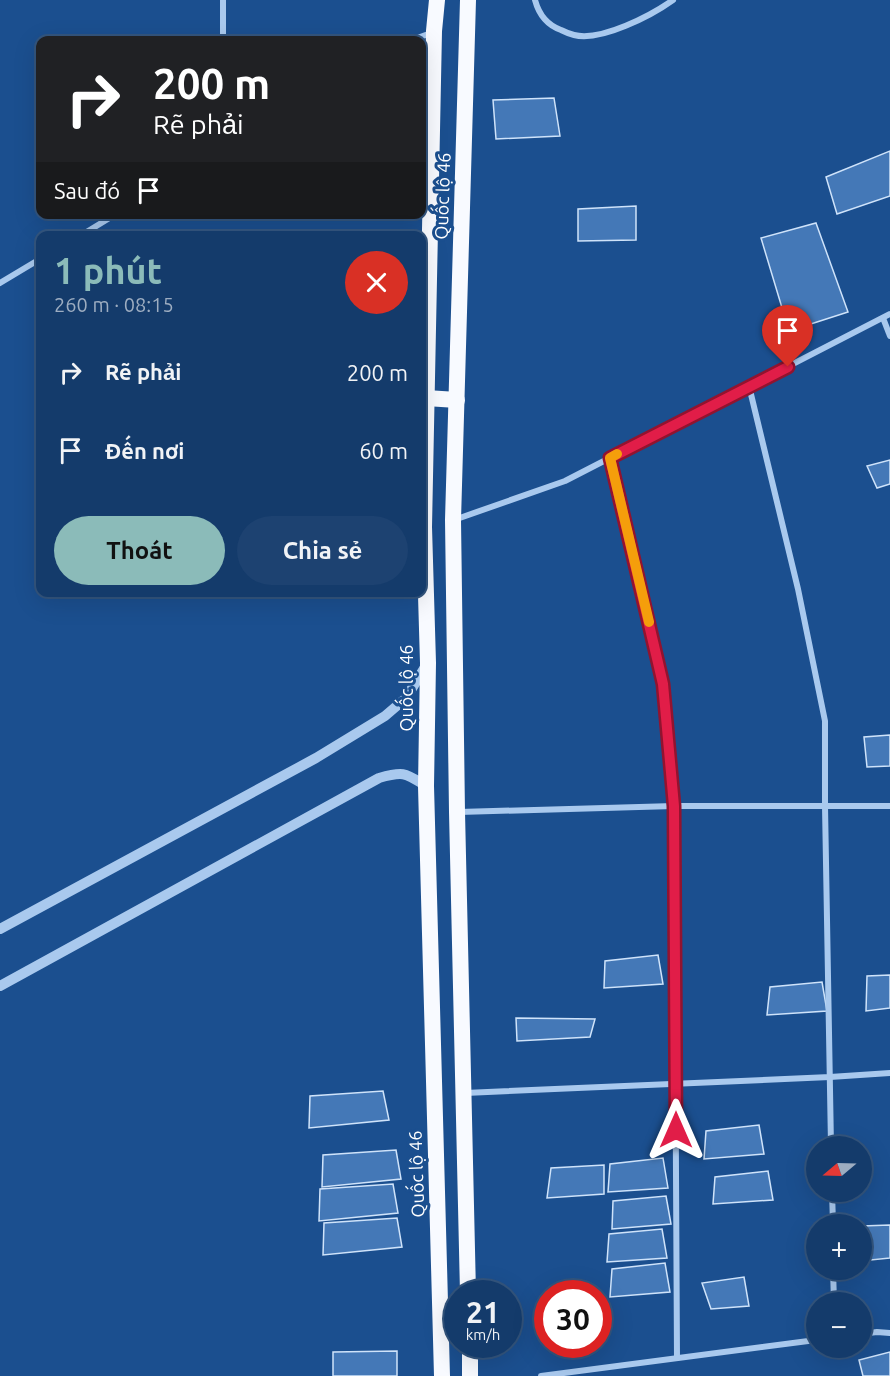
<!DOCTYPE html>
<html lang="vi">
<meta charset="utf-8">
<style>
:root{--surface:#143b6b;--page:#1d4271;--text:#f1f3f6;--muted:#9dadc1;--line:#33557e;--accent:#8bbbb9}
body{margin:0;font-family:Ubuntu,sans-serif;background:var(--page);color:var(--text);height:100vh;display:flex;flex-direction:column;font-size:22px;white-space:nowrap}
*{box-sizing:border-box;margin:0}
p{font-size:20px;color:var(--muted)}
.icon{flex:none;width:33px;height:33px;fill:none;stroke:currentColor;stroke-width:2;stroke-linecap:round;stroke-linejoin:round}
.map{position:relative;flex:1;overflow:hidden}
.details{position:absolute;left:36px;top:231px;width:390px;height:366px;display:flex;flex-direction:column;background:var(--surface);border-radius:12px;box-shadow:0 6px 24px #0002,0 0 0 2px var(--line)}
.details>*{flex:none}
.hud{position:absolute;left:36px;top:36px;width:390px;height:183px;border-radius:12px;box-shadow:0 6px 24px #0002,0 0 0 2px var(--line);background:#202124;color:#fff;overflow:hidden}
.needle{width:39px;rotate:251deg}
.tools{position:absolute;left:806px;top:1136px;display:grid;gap:12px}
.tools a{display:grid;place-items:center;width:66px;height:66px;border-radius:50%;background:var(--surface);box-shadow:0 6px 24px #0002,0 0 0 2px var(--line);font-size:30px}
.speed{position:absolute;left:444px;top:1280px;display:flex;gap:12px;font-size:30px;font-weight:700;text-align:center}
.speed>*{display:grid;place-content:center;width:78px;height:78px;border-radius:50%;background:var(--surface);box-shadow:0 6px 24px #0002,0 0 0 2px var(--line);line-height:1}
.speed small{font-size:15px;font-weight:400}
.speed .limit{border:9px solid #d22;background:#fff;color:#111}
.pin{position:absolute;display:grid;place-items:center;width:51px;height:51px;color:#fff;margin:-62px -26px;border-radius:50% 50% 50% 0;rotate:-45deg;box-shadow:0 0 6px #0007}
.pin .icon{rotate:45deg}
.me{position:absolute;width:66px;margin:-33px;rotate:0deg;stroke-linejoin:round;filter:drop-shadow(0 0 4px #0008)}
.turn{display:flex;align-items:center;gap:21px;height:126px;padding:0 18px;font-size:27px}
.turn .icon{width:78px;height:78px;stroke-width:2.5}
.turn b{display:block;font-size:42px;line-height:51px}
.then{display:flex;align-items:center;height:57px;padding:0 18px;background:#0003;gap:12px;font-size:22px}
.round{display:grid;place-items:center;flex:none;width:63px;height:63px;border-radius:32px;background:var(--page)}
.headline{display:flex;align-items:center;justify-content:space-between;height:102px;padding:0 18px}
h1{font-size:36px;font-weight:600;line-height:45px;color:var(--accent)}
.cta{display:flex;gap:12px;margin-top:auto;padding:12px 18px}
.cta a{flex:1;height:69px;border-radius:36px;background:var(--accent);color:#111;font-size:24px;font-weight:600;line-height:69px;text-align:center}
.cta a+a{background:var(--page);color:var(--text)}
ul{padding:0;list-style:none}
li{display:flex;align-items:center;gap:18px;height:78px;padding:0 18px}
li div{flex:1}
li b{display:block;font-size:22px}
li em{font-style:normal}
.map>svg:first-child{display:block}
.building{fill:#4478b7;stroke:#cfe3fa;stroke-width:1.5}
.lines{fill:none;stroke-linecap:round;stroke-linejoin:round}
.minor{stroke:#a9c9ee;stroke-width:6}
.tertiary{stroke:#a9c9ee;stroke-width:10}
.trunk{stroke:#f8faff;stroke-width:16}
.route-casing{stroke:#92132f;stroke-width:15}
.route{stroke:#e11d48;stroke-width:10}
.slow{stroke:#f59e0b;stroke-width:10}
.labels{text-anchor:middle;stroke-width:6;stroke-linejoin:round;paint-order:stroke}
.street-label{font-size:18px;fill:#fff;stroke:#1b4f8f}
</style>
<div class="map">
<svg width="890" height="1376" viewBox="0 0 890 1376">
<rect width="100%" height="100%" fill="#1b4f8f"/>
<g class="building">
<polygon points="554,98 560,136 496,139 493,100"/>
<polygon points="890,151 890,196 837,214 826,177"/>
<polygon points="636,206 636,240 578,241 578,209"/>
<polygon points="816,223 848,312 789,331 761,238"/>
<polygon points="890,460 890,484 877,488 867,466"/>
<polygon points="890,735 890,766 867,767 864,737"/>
<polygon points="658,955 663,984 604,988 605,961"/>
<polygon points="890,975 890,1008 866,1011 867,976"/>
<polygon points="822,982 827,1011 767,1015 770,987"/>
<polygon points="516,1018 595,1019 590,1037 517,1041"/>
<polygon points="383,1091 389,1120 309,1128 310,1096"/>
<polygon points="759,1125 764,1154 704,1159 706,1131"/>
<polygon points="396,1150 401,1179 322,1187 323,1155"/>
<polygon points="663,1158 668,1188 608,1192 610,1164"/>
<polygon points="604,1165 604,1194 547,1198 551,1168"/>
<polygon points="768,1171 773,1200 713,1204 715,1177"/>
<polygon points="393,1184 398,1213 319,1221 320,1189"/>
<polygon points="666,1196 671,1224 612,1229 613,1201"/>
<polygon points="397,1218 402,1247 323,1255 324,1223"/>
<polygon points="890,1225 890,1258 861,1261 862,1226"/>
<polygon points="662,1229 667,1258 607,1262 609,1234"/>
<polygon points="665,1263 670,1292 610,1297 612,1269"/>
<polygon points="744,1277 749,1306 711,1309 702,1283"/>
<polygon points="397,1351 397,1376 333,1376 333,1352"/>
<polygon points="890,1352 890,1376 863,1376 859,1360"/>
</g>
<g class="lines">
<g class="minor">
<path d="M535,0C539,15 547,25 561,30C565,32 570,34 574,35C601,42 652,15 673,0"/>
<polyline points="223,40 223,0"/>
<polyline points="412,40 431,33"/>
<polyline points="80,236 116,214"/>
<polyline points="0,283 40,259"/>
<polyline points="883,318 890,336"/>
<polyline points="749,386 798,589 825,721 825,806 831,1146"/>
<polyline points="610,458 663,683 674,806 677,1358"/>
<polyline points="454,520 565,481 890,314"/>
<polyline points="459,812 674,806 890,806"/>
<polyline points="465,1093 830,1077 890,1073"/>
<polyline points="832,1191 833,1224"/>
<polyline points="833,1269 834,1302"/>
<polyline points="861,1334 877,1332 890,1333"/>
<polyline points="541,1376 816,1340"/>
</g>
<g class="tertiary">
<polyline points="0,929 316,758 385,716 406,698 427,664"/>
<path d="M0,986L379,778C404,771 405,773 426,786"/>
</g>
<g class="trunk">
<polyline points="437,0 434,31 424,527 428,663 426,786 442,1376"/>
<polyline points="468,0 453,520 457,812 468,1293"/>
<polyline points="426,398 457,400"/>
<polyline points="470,1344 470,1376"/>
</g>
</g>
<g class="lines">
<g class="route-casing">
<polyline id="route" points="676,1130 674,806 663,684 610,458 788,367"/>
</g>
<use href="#route" class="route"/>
<polyline class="slow" points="617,454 610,458 649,622"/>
</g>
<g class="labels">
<g class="street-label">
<text transform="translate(443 196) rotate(-88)" y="6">Quốc lộ 46</text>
<text transform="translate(407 688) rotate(-90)" y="6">Quốc lộ 46</text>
<text transform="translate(417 1174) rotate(-92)" y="6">Quốc lộ 46</text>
</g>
</g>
</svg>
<div class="tools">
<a><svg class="needle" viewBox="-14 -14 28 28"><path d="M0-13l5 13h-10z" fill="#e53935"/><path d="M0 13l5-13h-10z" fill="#9dadc1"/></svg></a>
<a>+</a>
<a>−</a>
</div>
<div class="speed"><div>21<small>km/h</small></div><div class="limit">30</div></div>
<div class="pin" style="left:788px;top:367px;background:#d93025"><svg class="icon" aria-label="arrive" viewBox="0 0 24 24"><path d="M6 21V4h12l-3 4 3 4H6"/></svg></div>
<svg class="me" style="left:676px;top:1130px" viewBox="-20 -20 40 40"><path d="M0-17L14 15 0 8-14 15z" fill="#e11d48" stroke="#fff" stroke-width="4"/></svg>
<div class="hud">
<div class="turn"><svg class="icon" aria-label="right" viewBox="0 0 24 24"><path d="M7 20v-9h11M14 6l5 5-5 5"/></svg><div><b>200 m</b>Rẽ phải</div></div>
<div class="then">Sau đó<svg class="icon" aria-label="arrive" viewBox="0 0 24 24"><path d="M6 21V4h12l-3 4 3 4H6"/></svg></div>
</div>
<section class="details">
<div class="headline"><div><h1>1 phút</h1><p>260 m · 08:15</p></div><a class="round" style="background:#d93025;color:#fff"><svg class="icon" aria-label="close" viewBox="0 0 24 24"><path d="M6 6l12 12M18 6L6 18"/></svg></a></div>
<ul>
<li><svg class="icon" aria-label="right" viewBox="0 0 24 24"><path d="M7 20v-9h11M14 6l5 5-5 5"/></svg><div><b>Rẽ phải</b></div><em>200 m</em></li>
<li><svg class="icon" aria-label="arrive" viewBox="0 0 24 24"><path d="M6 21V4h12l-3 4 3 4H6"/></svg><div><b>Đến nơi</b></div><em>60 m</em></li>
</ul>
<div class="cta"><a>Thoát</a><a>Chia sẻ</a></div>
</section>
</div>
